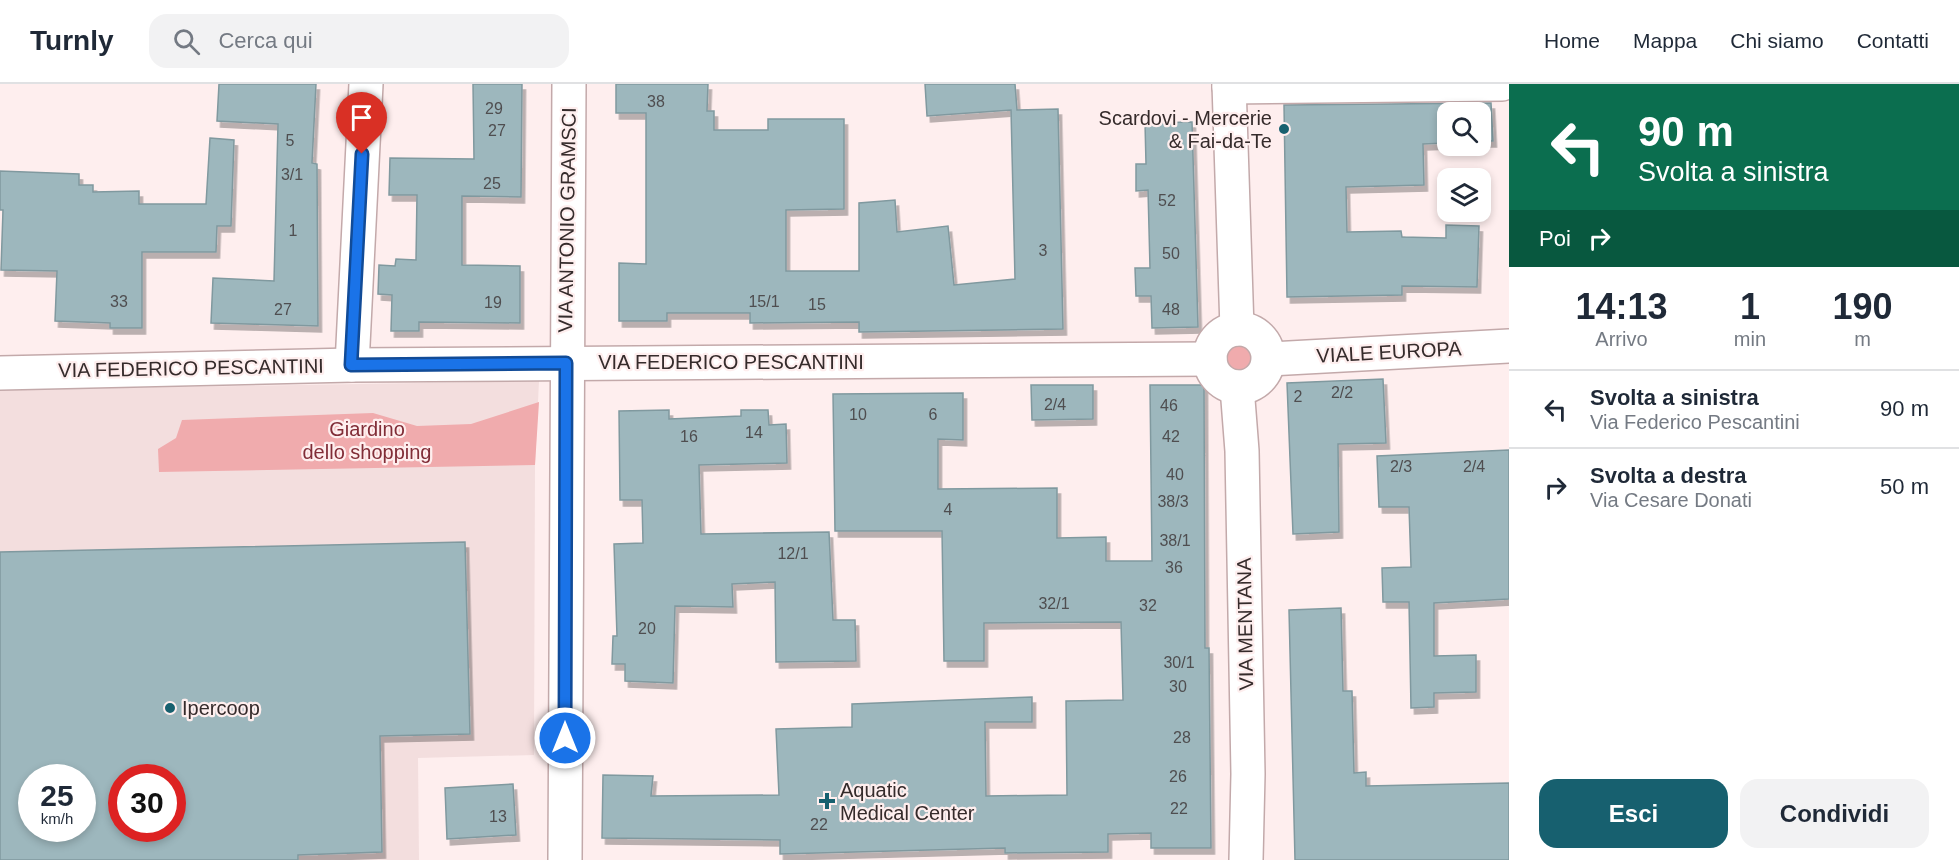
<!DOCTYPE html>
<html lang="it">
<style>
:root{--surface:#fff;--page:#f2f2f3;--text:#1f2937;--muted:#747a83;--line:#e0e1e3;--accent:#17606f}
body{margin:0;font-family:Arial,sans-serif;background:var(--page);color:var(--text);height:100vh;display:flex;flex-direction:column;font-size:22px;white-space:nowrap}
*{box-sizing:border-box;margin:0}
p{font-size:20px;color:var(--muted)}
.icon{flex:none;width:33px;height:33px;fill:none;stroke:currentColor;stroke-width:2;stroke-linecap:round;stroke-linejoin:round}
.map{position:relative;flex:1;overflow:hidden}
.panel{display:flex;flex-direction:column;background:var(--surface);width:450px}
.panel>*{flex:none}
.hud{background:#0b6e4f;color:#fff;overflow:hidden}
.fabs{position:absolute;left:1437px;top:18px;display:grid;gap:12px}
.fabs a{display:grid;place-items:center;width:54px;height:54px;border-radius:12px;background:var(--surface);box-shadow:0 3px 9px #0003;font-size:30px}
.speed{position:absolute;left:18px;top:680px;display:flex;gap:12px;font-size:30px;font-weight:700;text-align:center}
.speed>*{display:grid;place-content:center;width:78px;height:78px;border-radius:50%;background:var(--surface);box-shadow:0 3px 9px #0003;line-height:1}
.speed small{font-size:15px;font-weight:400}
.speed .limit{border:9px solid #d22;background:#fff;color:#111}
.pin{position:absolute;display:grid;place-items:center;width:51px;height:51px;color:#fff;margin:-62px -26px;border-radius:50% 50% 50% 0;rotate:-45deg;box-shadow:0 0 6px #0007}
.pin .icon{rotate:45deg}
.me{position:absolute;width:66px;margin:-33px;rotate:0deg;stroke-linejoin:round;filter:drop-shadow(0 0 4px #0008)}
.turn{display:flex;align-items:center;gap:21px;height:126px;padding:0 30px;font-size:27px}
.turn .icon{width:78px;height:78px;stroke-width:2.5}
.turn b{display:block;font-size:42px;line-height:51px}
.then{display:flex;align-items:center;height:57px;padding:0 30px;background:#0003;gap:12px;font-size:22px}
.eta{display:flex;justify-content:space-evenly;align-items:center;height:102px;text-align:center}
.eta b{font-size:36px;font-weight:700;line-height:42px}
.primary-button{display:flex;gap:12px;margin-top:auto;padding:12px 30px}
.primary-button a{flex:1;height:69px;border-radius:18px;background:var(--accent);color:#fff;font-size:24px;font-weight:700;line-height:69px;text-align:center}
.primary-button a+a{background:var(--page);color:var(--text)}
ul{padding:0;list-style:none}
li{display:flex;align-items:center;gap:18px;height:78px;padding:0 30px;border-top:2px solid var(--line)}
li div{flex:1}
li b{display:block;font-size:22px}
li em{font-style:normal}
header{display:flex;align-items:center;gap:36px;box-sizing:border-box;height:84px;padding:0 30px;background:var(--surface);border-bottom:2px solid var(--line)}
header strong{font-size:28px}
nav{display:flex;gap:33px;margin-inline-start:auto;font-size:21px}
.search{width:420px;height:54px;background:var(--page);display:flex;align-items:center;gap:15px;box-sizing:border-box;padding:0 21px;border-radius:18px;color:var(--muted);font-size:22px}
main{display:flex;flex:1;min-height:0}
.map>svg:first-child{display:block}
.built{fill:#f3dede;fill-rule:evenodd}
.green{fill:#f0abad}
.building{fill:#9db7bd;stroke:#80999f;stroke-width:1.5;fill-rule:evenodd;filter:url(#shadow)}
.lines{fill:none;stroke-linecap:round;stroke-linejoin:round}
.street-casing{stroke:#c3a9aa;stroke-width:36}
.secondary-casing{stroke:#c3a9aa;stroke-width:36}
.street{stroke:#fff;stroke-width:33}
.secondary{stroke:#fff;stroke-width:33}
.route-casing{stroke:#114b97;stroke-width:15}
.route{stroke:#1a73e8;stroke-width:10}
.poi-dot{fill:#17606f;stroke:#feeeee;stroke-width:2}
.labels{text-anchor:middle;stroke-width:4.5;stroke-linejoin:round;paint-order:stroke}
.number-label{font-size:16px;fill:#4f4e50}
.poi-label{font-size:20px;fill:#352b2b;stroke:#feeeee;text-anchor:start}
.street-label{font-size:20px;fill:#352b2b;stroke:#feeeee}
.park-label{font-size:20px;fill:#812d37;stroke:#feeeee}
</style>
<header>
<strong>Turnly</strong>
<div class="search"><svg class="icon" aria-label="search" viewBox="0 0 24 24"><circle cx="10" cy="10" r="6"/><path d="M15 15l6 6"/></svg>Cerca qui</div>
<nav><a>Home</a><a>Mappa</a><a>Chi siamo</a><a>Contatti</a></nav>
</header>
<main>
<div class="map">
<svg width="1509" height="776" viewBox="0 0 1509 776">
<defs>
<filter id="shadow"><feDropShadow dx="3.5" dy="6" stdDeviation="0" flood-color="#0004"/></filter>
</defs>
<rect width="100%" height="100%" fill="#feeeee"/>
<path class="built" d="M539,297L535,381L534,671L418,674L419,776H0V306ZM32,693H82V744H32ZM122,693H172V744H122Z"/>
<g class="green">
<circle cx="1239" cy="274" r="18"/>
<polygon points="539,318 535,381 159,388 158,365 176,354 182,336 373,329 417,342 471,340"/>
</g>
<g class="building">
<polygon points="219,0 316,0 312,79 317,80 318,242 211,239 213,194 274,197 278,40 217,37"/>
<polygon points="473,0 522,0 521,113 462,112 462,181 520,182 520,239 419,238 419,247 391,247 392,211 378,210 379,181 395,182 396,175 416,176 417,111 389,111 390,74 474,75"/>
<polygon points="616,0 708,0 707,27 714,27 714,46 768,46 768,35 844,35 844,125 786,126 786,187 859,187 859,119 895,116 897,148 948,142 954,201 1015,195 1011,26 927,32 925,0 1015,0 1017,26 1058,25 1063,245 859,248 859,238 750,239 750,229 667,229 667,237 619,237 619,179 646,180 646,29 616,29"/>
<polygon points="1491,19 1493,57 1480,57 1480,28 1448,28 1448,59 1423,60 1424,101 1346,103 1347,148 1401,147 1402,153 1446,154 1446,141 1479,142 1477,203 1402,202 1402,211 1287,213 1284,21"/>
<polygon points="1192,38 1198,243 1152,244 1151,212 1136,212 1135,184 1150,184 1148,106 1136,107 1136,80 1146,80 1145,39"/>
<polygon points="210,54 234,56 231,142 217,142 216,168 142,168 142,244 110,244 110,239 55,237 57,187 1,186 3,126 0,126 0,87 79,90 79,101 93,101 93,108 139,107 139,120 206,120"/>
<polygon points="1383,295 1386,359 1338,360 1339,448 1293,450 1287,299"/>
<polygon points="1031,301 1093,301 1093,335 1032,336"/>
<polygon points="1150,301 1204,301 1205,564 1209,564 1211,764 1151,764 1151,749 1108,750 1108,768 1005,769 1005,764 780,770 780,756 602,754 603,691 653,692 651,712 779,711 776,645 852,643 852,620 1032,613 1032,638 985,638 986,712 1067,711 1066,617 1123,616 1121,538 984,539 984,577 944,577 942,447 835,447 833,310 963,309 963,356 938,355 938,405 1057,404 1057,454 1106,453 1106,477 1152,477"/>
<polygon points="669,326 669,335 741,332 741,326 768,326 769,341 786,340 787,379 699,381 701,450 829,448 833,536 855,536 856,577 776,578 775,498 732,500 733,523 675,522 673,599 625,597 625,580 612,580 613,552 617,552 614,460 643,459 642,416 620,416 619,327"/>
<polygon points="1509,366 1509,515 1434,519 1434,572 1476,571 1476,608 1434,609 1434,623 1411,624 1409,518 1383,518 1382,484 1411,483 1409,423 1379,423 1377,372"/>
<path d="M465,458L470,650L380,652L382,768L298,771V776H0V468ZM32,693H82V744H32ZM122,693H172V744H122Z"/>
<polygon points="1341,524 1343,607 1352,607 1354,689 1366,688 1366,702 1509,699 1509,776 1295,776 1289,526"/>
<polygon points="513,700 516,751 447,755 445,704"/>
</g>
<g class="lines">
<g class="street-casing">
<g id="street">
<polyline points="1229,3 1502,0"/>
<polyline points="1269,275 1509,262"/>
<polyline points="352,281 366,0"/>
<polyline points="0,289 352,281 1210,275"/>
<polyline points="565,776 569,0"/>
</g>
</g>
<g class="secondary-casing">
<g id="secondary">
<polyline points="1229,0 1237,245"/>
<circle cx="1239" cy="274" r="29"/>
<polyline points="1237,303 1242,367 1248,690 1246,776"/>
</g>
</g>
<use href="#street" class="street"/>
<use href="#secondary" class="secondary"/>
</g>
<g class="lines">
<g class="route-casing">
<polyline id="route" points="362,70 351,281 566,279 565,654"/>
</g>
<use href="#route" class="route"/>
</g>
<g class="poi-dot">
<circle cx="1284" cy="45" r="6"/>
<circle cx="170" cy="624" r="6"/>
<path d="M824 708h6v6h6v6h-6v6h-6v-6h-6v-6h6z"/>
</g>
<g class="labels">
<g class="number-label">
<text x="656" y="23">38</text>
<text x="494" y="30">29</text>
<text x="497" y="52">27</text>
<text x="290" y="62">5</text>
<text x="292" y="96">3/1</text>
<text x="492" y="105">25</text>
<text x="1167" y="122">52</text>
<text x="293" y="152">1</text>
<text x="1043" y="172">3</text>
<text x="1171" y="175">50</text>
<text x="119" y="223">33</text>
<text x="764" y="223">15/1</text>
<text x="493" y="224">19</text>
<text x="817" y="226">15</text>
<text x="283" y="231">27</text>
<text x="1171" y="231">48</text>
<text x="1342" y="314">2/2</text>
<text x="1298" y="318">2</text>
<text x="1055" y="326">2/4</text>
<text x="1169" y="327">46</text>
<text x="858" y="336">10</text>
<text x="933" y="336">6</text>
<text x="754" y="354">14</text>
<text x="689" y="358">16</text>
<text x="1171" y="358">42</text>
<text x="1401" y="388">2/3</text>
<text x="1474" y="388">2/4</text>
<text x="1175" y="396">40</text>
<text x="1173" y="423">38/3</text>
<text x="948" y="431">4</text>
<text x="1175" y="462">38/1</text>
<text x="793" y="475">12/1</text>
<text x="1174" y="489">36</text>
<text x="1054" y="525">32/1</text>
<text x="1148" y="527">32</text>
<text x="647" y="550">20</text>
<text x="1179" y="584">30/1</text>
<text x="1178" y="608">30</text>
<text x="1182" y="659">28</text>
<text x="1178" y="698">26</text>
<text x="1179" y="730">22</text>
<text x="498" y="738">13</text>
<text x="819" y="746">22</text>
</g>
<g class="poi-label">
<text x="1272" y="41" text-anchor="end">Scardovi - Mercerie<tspan x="1272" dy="23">&amp; Fai-da-Te</tspan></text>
<text x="182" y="631">Ipercoop</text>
<text x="840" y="713">Aquatic<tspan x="840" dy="23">Medical Center</tspan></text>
</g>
<g class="street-label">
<text transform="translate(567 136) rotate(-89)" y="7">VIA ANTONIO GRAMSCI</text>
<text transform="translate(1389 268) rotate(-3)" y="7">VIALE EUROPA</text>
<text x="731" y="285">VIA FEDERICO PESCANTINI</text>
<text transform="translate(191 284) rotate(-1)" y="7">VIA FEDERICO PESCANTINI</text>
<text transform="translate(1245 540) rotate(-91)" y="7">VIA MENTANA</text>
</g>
<g class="park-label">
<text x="367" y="352">Giardino<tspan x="367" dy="23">dello shopping</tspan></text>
</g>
</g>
</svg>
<div class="fabs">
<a><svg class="icon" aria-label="search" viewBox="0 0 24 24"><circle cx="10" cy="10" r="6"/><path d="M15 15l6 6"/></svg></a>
<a><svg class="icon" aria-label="layers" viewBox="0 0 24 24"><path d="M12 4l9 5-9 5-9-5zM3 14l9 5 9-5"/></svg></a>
</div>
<div class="speed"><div>25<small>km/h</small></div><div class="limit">30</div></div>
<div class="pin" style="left:362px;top:70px;background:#d93025"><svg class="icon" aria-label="arrive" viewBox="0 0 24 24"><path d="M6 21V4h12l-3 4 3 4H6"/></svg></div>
<svg class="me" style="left:565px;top:654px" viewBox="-20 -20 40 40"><circle r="17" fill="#1a73e8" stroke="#fff" stroke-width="3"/><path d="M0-11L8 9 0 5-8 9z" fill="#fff"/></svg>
</div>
<section class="panel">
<div class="hud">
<div class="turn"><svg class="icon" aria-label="left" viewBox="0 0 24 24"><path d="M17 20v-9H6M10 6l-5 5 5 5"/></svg><div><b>90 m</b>Svolta a sinistra</div></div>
<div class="then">Poi<svg class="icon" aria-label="right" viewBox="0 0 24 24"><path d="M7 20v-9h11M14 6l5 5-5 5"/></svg></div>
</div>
<div class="eta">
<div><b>14:13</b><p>Arrivo</p></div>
<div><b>1</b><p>min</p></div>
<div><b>190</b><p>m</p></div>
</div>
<ul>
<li><svg class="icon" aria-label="left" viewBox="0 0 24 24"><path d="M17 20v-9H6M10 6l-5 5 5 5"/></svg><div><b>Svolta a sinistra</b><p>Via Federico Pescantini</p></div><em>90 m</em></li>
<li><svg class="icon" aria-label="right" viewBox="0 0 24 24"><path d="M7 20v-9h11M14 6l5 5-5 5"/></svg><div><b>Svolta a destra</b><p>Via Cesare Donati</p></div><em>50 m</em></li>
</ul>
<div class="primary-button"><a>Esci</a><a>Condividi</a></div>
</section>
</main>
